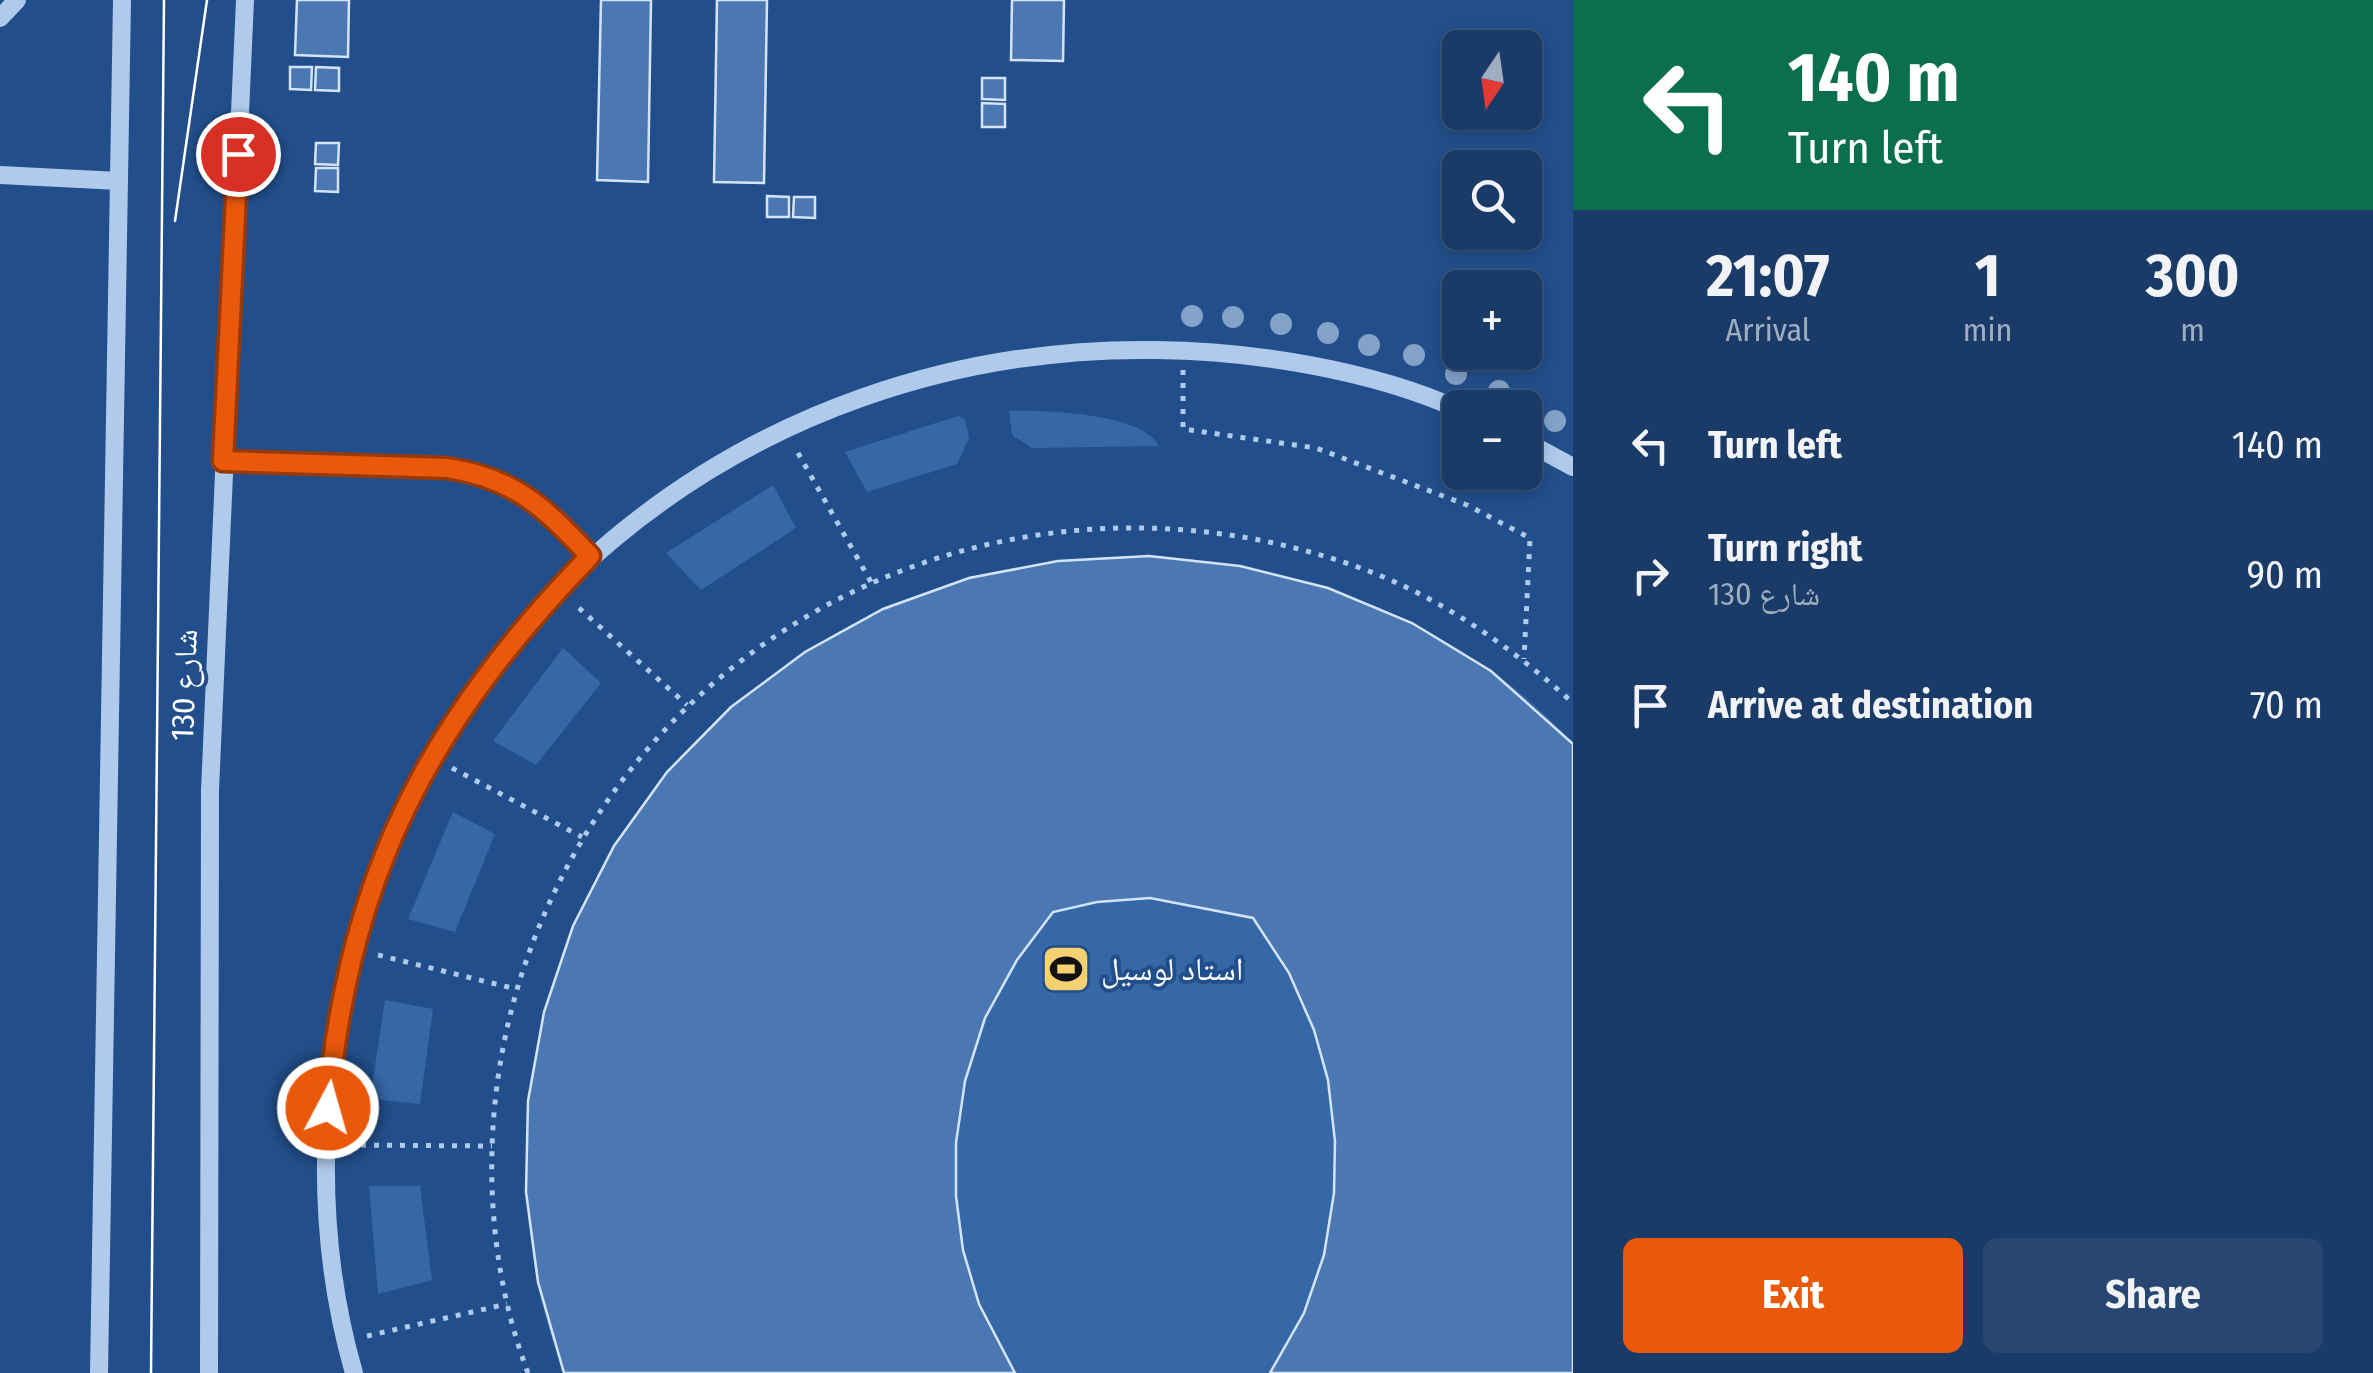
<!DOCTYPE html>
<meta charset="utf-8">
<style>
:root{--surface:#1a3b68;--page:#274671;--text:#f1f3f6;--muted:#9fadc0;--line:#38557c;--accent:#ea580c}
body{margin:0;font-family:"Fira Sans Condensed","Noto Naskh Arabic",sans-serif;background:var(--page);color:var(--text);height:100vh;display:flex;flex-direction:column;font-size:38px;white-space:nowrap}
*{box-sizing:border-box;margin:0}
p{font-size:32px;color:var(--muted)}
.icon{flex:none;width:55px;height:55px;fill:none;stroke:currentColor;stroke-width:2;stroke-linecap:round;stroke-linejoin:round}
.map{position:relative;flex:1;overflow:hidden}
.details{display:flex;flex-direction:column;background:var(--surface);width:800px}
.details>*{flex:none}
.hud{background:#0b6e4f;color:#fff;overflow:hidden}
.needle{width:65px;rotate:193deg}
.buttons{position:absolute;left:1442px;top:30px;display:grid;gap:20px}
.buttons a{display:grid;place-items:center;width:100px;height:100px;border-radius:15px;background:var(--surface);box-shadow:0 5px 15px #0003,0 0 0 2px var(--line);font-size:50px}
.pin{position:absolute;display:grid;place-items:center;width:85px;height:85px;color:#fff;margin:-42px;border:5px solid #fff;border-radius:50%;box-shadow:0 2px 10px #0007}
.me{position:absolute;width:110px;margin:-55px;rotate:6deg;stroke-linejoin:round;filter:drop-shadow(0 0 8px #0008)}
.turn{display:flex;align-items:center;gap:35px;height:210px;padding:0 50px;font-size:45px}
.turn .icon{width:130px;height:130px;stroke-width:2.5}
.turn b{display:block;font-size:70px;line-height:85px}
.eta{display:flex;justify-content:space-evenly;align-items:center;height:170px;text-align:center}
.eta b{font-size:60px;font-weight:700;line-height:70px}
.primary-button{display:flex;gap:20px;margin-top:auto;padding:20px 50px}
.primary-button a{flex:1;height:115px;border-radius:15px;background:var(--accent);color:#fff;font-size:40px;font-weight:700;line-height:115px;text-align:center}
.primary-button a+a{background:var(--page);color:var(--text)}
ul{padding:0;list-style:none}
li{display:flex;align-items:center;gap:30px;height:130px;padding:0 50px}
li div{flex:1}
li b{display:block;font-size:38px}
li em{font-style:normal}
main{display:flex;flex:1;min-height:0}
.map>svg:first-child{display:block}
.green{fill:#3668a8}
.building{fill:#4b78b2;stroke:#d4e4f8;stroke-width:2.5}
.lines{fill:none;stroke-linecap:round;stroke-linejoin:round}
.path{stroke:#afcaeb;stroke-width:5;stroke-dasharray:5 8;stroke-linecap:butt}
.minor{stroke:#afcaeb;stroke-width:18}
.tram{stroke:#fff;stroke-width:2.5}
.tree{fill:#84a1c7}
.route-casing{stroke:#983908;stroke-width:25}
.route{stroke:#ea580c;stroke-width:18}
.labels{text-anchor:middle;stroke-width:8;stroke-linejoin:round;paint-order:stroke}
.street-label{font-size:32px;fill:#fff;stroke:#224f8b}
.poi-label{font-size:32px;fill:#fff;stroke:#224f8b;text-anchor:start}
</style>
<main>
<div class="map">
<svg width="1573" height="1373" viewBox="0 0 1573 1373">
<rect width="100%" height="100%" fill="#224f8b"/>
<g class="green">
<path d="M1009,411C1044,410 1142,413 1159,446L1032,448L1012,435Z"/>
<polygon points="958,416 965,420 969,438 957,464 867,492 845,452"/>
<polygon points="773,485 796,528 701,590 666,553"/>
<path d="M1149,556C1179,559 1211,560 1241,566C1363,588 1490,650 1573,744V1373H564C451,1078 598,739 883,609C968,571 1057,561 1149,556Z"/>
<polygon points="563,648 601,683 536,765 493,741"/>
<polygon points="453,812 495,834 455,932 408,919"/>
<polygon points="385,1000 433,1009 420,1104 370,1099"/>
<polygon points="369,1186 420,1186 432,1280 378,1294"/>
</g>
<g class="building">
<polygon points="297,0 349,0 348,57 295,55"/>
<polygon points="601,0 651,0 648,182 597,180"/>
<polygon points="717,0 767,0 764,183 714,182"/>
<polygon points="1012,0 1064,0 1063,61 1011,60"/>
<polygon points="290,67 312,67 311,90 290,89"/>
<polygon points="316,67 339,68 339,91 315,90"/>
<polygon points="982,78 1005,78 1005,100 982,99"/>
<polygon points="982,103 1005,104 1005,127 982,127"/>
<polygon points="316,143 339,143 338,165 315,164"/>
<polygon points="316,168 338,168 338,192 315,191"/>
<polygon points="767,196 789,197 789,217 767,217"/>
<polygon points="794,197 815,197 815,218 793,217"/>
<polygon points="1149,556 1240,566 1328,588 1412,623 1491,671 1573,744 1573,1373 1270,1373 1304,1313 1324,1255 1334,1193 1335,1141 1328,1080 1314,1030 1289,973 1253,918 1150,898 1097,902 1053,912 1017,960 985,1018 965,1081 956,1143 956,1196 963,1250 979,1304 1015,1373 564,1373 538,1282 526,1192 528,1101 544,1012 573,926 614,846 667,772 731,707 805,652 883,609 969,578 1058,561"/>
</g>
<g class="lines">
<g class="path">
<polyline points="1183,370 1183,429 1316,448 1467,505 1530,538 1524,659"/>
<polyline points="798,453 871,582"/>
<polyline points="579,608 687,705"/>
<polyline points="452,768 582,837"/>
<polyline points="378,955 516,989"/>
<polyline points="348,1145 492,1146"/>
<polyline points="367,1336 507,1304"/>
<path d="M528,1373C478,1241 481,1085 529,953C650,617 1012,449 1349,564C1433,592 1508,644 1573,703"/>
</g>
<g class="minor">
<polyline points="0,18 17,0"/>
<polyline points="0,175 119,181"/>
<polyline points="1525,441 1573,467"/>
<path d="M223,461L447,468C515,478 545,507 590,556"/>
<polyline points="99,1373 122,0"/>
<polyline points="209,1373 210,790 245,0"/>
<path d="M354,1373C322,1262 319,1151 336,1038C397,628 745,344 1156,350C1253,351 1372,370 1460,410"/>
</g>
<g class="tram">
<polyline points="175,221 207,0"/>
<polyline points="151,1373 164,0"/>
</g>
</g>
<g class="tree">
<circle cx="1192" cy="316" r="11"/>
<circle cx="1233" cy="317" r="11"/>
<circle cx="1281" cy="324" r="11"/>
<circle cx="1328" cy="333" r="11"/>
<circle cx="1369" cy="345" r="11"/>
<circle cx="1414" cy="355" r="11"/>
<circle cx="1456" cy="374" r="11"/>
<circle cx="1499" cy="391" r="11"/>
<circle cx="1555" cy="421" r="11"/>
</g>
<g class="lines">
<g class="route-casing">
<path id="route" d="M238,154L223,461L447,468C515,478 545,508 590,556C430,721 347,876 328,1108"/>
</g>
<use href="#route" class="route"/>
</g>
<defs>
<g id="stadium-square" transform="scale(2.5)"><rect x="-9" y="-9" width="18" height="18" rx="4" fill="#f6d172" stroke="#224f8b"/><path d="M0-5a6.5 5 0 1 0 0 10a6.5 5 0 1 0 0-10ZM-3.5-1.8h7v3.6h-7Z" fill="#111"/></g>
</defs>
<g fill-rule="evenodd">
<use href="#stadium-square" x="1066" y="969"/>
</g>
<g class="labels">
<g class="street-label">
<text transform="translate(184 685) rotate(-88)" y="11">شارع 130</text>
</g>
<g class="poi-label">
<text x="1101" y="980">استاد لوسيل</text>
</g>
</g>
</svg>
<div class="buttons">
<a><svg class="needle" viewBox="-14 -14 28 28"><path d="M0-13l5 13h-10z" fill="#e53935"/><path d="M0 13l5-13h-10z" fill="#9fadc0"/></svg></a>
<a><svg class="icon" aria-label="search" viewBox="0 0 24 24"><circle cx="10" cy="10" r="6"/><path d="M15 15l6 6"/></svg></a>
<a>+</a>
<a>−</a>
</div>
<div class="pin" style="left:238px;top:154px;background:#d93025"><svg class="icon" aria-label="arrive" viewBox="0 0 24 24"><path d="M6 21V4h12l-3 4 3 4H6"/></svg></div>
<svg class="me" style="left:328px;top:1108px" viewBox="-20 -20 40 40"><circle r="17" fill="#ea580c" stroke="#fff" stroke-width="3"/><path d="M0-11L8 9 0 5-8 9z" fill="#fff"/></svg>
</div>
<section class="details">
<div class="hud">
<div class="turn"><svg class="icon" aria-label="left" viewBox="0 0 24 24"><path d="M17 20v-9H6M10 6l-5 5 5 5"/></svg><div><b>140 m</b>Turn left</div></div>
</div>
<div class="eta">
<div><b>21:07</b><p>Arrival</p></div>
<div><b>1</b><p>min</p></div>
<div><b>300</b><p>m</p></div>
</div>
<ul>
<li><svg class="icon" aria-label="left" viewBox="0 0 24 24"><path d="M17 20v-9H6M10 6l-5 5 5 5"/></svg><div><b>Turn left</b></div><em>140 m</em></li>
<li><svg class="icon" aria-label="right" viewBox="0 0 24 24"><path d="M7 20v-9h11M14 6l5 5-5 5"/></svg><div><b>Turn right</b><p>شارع 130</p></div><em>90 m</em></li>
<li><svg class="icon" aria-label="arrive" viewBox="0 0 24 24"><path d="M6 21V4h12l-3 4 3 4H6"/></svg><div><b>Arrive at destination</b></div><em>70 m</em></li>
</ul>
<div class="primary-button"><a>Exit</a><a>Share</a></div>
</section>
</main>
